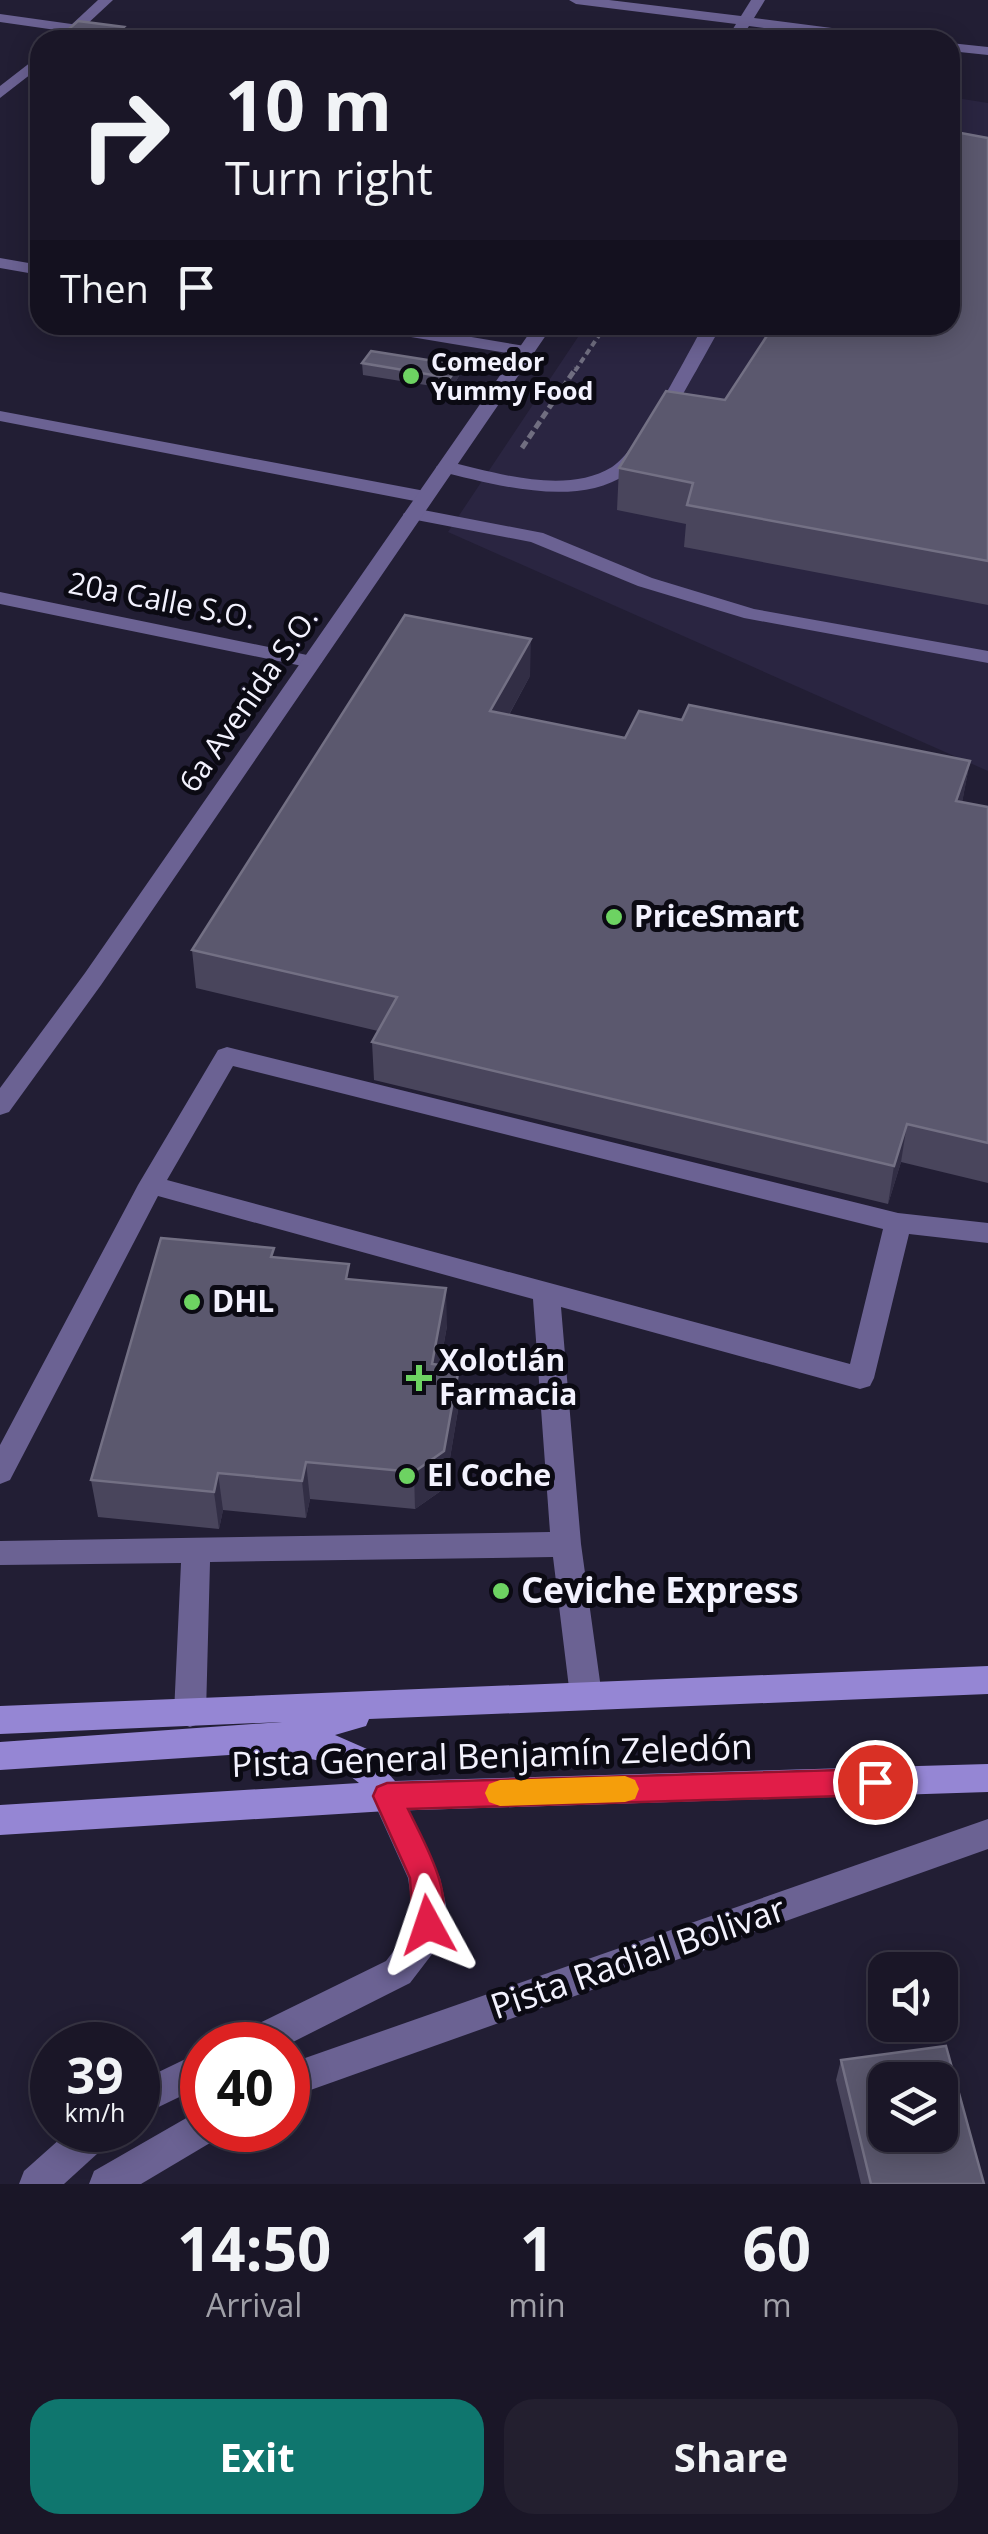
<!DOCTYPE html>
<meta charset="utf-8">
<style>
:root{--surface:#1a1627;--page:#231f2f;--text:#f1f3f6;--muted:#9f9fa7;--line:#383544;--accent:#0f766e}
body{margin:0;font-family:"Open Sans",sans-serif;background:var(--page);color:var(--text);height:100vh;display:flex;flex-direction:column;font-size:38px;white-space:nowrap}
*{box-sizing:border-box;margin:0}
p{font-size:32px;color:var(--muted)}
.icon{flex:none;width:55px;height:55px;fill:none;stroke:currentColor;stroke-width:2;stroke-linecap:round;stroke-linejoin:round}
.map{position:relative;height:2184px;overflow:hidden}
.details{display:flex;flex-direction:column;background:var(--surface);flex:1}
.details>*{flex:none}
.guide{position:absolute;left:30px;top:30px;width:930px;height:305px;border-radius:30px;box-shadow:0 5px 25px #0003,0 0 0 2px var(--line);background:#1a1627;color:var(--text);overflow:hidden}
.controls{position:absolute;left:868px;top:1952px;display:grid;gap:20px}
.controls a{display:grid;place-items:center;width:90px;height:90px;border-radius:20px;background:var(--surface);box-shadow:0 5px 25px #0003,0 0 0 2px var(--line);font-size:50px}
.speed{position:absolute;left:30px;top:2022px;display:flex;gap:20px;font-size:50px;font-weight:700;text-align:center}
.speed>*{display:grid;place-content:center;width:130px;height:130px;border-radius:50%;background:var(--surface);box-shadow:0 5px 25px #0003,0 0 0 2px var(--line);line-height:1}
.speed small{font-size:25px;font-weight:400}
.speed .limit{border:15px solid #d22;background:#fff;color:#111}
.pin{position:absolute;display:grid;place-items:center;width:85px;height:85px;color:#fff;margin:-42px;border:5px solid #fff;border-radius:50%;box-shadow:0 2px 10px #0007}
.me{position:absolute;width:110px;margin:-55px;rotate:355deg;stroke-linejoin:round;filter:drop-shadow(0 0 8px #0008)}
.turn{display:flex;align-items:center;gap:35px;height:210px;padding:0 30px;font-size:45px}
.turn .icon{width:130px;height:130px;stroke-width:2.5}
.turn b{display:block;font-size:70px;line-height:85px}
.then{display:flex;align-items:center;height:95px;padding:0 30px;background:#0003;gap:20px;font-size:38px}
.eta{display:flex;justify-content:space-evenly;align-items:center;height:170px;text-align:center}
.eta b{font-size:60px;font-weight:700;line-height:70px}
.primary-button{display:flex;gap:20px;margin-top:auto;padding:20px 30px}
.primary-button a{flex:1;height:115px;border-radius:30px;background:var(--accent);color:#fff;font-size:40px;font-weight:700;line-height:115px;text-align:center}
.primary-button a+a{background:var(--page);color:var(--text)}
.map>svg:first-child{display:block}
.built{fill:#2a2541}
.lines{fill:none;stroke-linecap:round;stroke-linejoin:round}
.path-far1{stroke:#706e80;stroke-width:4;stroke-dasharray:6 4;stroke-linecap:butt}
.path{stroke:#706e80;stroke-width:5;stroke-dasharray:8 4;stroke-linecap:butt}
.service{fill:#6b6293;fill-rule:evenodd}
.minor{fill:#6b6293;fill-rule:evenodd}
.tertiary{fill:#6b6293;fill-rule:evenodd}
.secondary{fill:#9586d4;fill-rule:evenodd}
.wall{fill:#49455c}
.shaded-wall{fill:#322e45}
.building{fill:#5b586e;stroke:#737084;stroke-width:2.5;fill-rule:evenodd}
.route{fill:#e11d48;stroke:#92132f;stroke-width:2.5}
.slow{fill:#f59e0b}
.poi-dot{fill:#6dd362;stroke:#0b0a13;stroke-width:4}
.labels{text-anchor:middle;stroke-width:10;stroke-linejoin:round;paint-order:stroke}
.far-poi-label{font-size:25px;font-weight:bold;fill:#f3f2fe;stroke:#0b0a13;text-anchor:start}
.street-label{font-size:30px;fill:#f3f2fe;stroke:#0b0a13}
.poi-label{font-size:30px;font-weight:bold;fill:#f3f2fe;stroke:#0b0a13;text-anchor:start}
.near-poi-label{font-size:35px;font-weight:bold;fill:#f3f2fe;stroke:#0b0a13;text-anchor:start}
.near-street-label{font-size:35px;fill:#f3f2fe;stroke:#0b0a13}
</style>
<div class="map">
<svg width="988" height="2184" viewBox="0 0 988 2184">
<rect width="100%" height="100%" fill="#221e34"/>
<polygon class="built" points="950,97 988,103 988,771 448,532 586,325 950,325"/>
<g class="lines">
<polyline class="path-far1" points="575,371 606,325"/>
<polyline class="path" points="522,448 576,368"/>
<g class="service">
<path d="M704,325H722C704,355 651,458 627,474C575,509 493,484 438,471L436,467L445,461C495,472 564,496 612,467C639,451 686,356 704,325Z"/>
<polygon points="413,508 543,533 652,578 754,609 988,651 988,663 744,618 638,586 531,542 406,518 403,514"/>
<path d="M227,1047L898,1213L988,1223V1243L909,1234L874,1378L870,1386L860,1389L561,1307L581,1544L602,1696L597,1706L586,1710L575,1706L570,1696L553,1557L210,1562L206,1713L201,1723L190,1727L179,1723L174,1713L181,1563L0,1565V1541L550,1532L533,1299L158,1196L10,1480L0,1484V1445L138,1185L218,1050ZM233,1066L883,1229L850,1364L167,1180Z"/>
</g>
<g class="minor">
<polygon points="98,0 113,0 70,40 55,40"/>
<polygon points="569,0 609,0 741,16 751,0 765,0 754,18 894,36 901,40 860,40 749,26 740,40 726,40 736,24 576,4"/>
<polygon points="950,43 988,47 988,55 950,51"/>
<polygon points="40,55 40,67 0,98 0,86"/>
<polygon points="0,258 40,265 40,275 0,268"/>
<polygon points="360,325 400,325 525,346 534,351 525,356 369,330"/>
<polygon points="0,411 425,491 434,497 425,503 0,421"/>
<polygon points="0,592 312,656 322,662 312,668 0,604"/>
</g>
<g class="tertiary">
<polygon points="0,14 157,36 164,40 126,40 0,22"/>
<polygon points="535,325 553,325 101,985 9,1112 0,1115 0,1088 85,973"/>
<polygon points="387,1781 398,1786 440,1878 446,1905 436,1949 410,1983 287,2045 234,2045 239,2033 386,1961 408,1932 412,1905 408,1878 371,1796 376,1786"/>
<polygon points="988,1819 988,1849 288,2098 288,2064"/>
<polygon points="202,2051 202,2086 138,2117 138,2082"/>
<polygon points="202,2109 202,2130 218,2130 215,2140 141,2184 89,2184 94,2171"/>
<polygon points="70,2130 114,2130 109,2143 64,2184 19,2184 24,2171"/>
</g>
<polygon class="secondary" points="988,1666 988,1694 369,1719 366,1726 335,1735 367,1749 395,1781 988,1764 988,1792 387,1811 0,1835 0,1805 359,1783 335,1764 277,1752 0,1770 0,1742 282,1722 0,1734 0,1706"/>
</g>
<g class="wall">
<polygon points="988,138 988,605 684,547 686,524 617,510 619,468 725,400"/>
<polygon points="362,363 459,365 459,376 451,389 363,375"/>
<polygon points="530,676 509,715 625,738 682,720 970,761 962,802 988,807 988,1183 901,1162 888,1204 374,1080 372,1042 378,1031 196,988 192,950"/>
<polygon points="275,1257 350,1279 447,1326 440,1365 459,1404 445,1488 415,1509 310,1499 306,1518 223,1510 219,1529 98,1517 91,1480"/>
<polygon points="841,2060 984,2184 861,2184 836,2080"/>
</g>
<g class="shaded-wall">
<polygon points="124,27 125,40 110,40"/>
<polygon points="459,365 459,376 451,389 450,378"/>
<polygon points="531,639 530,676 490,749 490,711"/>
<polygon points="970,761 963,798 950,838 956,801"/>
<polygon points="907,1124 901,1162 888,1204 894,1166"/>
<polygon points="446,1288 447,1326 433,1402 432,1364"/>
<polygon points="459,1367 459,1404 445,1488 415,1509 414,1472"/>
<polygon points="306,1462 310,1499 306,1518 302,1481"/>
<polygon points="218,1473 223,1510 219,1529 214,1492"/>
</g>
<g class="building">
<polygon points="78,21 124,27 110,40 56,40"/>
<polygon points="950,131 988,138 988,561 687,505 693,483 619,468 666,391 725,400 774,325 950,325"/>
<polygon points="371,351 459,365 450,378 362,363"/>
<polygon points="405,615 531,639 490,711 625,738 639,711 682,720 689,705 970,761 956,801 988,807 988,1143 907,1124 894,1166 372,1042 397,997 192,950"/>
<polygon points="161,1238 274,1248 271,1257 349,1264 346,1279 446,1288 432,1364 459,1367 444,1451 414,1472 306,1462 302,1481 218,1473 214,1492 91,1480"/>
<path d="M946,2046L984,2184H871L841,2060ZM885,2080H940V2135H885Z"/>
</g>
<path class="route" d="M875,1769L886,1772L890,1782L886,1791L875,1795L408,1809C425,1845 456,1894 439,1935L428,1939L417,1935L413,1925L410,1878L373,1796L377,1787L387,1783Z"/>
<polygon class="slow" points="625,1776 635,1780 639,1789 635,1799 625,1802 500,1806 489,1802 485,1793 489,1784 500,1780"/>
<g class="poi-dot">
<circle cx="411" cy="376" r="10"/>
<circle cx="614" cy="917" r="10"/>
<circle cx="192" cy="1302" r="10"/>
<path d="M414 1363h10v10h10v10h-10v10h-10v-10h-10v-10h10z"/>
<circle cx="407" cy="1476" r="10"/>
<circle cx="501" cy="1591" r="10"/>
</g>
<g class="labels">
<g class="far-poi-label">
<text x="431" y="371">Comedor<tspan x="431" dy="29">Yummy Food</tspan></text>
</g>
<g class="street-label">
<text transform="translate(162 601) rotate(11)" y="10">20a Calle S.O.</text>
<text transform="translate(249 700) rotate(-55)" y="10">6a Avenida S.O.</text>
</g>
<g class="poi-label">
<text x="634" y="927">PriceSmart</text>
<text x="212" y="1312">DHL</text>
<text x="439" y="1371">Xolotlán<tspan x="439" dy="34">Farmacia</tspan></text>
<text x="427" y="1486">El Coche</text>
</g>
<g class="near-poi-label">
<text x="521" y="1603">Ceviche Express</text>
</g>
<g class="near-street-label">
<text transform="translate(492 1756) rotate(-2)" y="12">Pista General Benjamín Zeledón</text>
<text transform="translate(638 1958) rotate(-19)" y="12">Pista Radial Bolivar</text>
</g>
</g>
</svg>
<div class="controls">
<a><svg class="icon" aria-label="sound" viewBox="0 0 24 24"><path d="M4 9h4l5-4v14l-5-4H4zM17 9q2 3 0 6"/></svg></a>
<a><svg class="icon" aria-label="layers" viewBox="0 0 24 24"><path d="M12 4l9 5-9 5-9-5zM3 14l9 5 9-5"/></svg></a>
</div>
<div class="speed"><div>39<small>km/h</small></div><div class="limit">40</div></div>
<div class="pin" style="left:875px;top:1782px;background:#d93025"><svg class="icon" aria-label="arrive" viewBox="0 0 24 24"><path d="M6 21V4h12l-3 4 3 4H6"/></svg></div>
<svg class="me" style="left:428px;top:1925px" viewBox="-20 -20 40 40"><path d="M0-17L14 15 0 8-14 15z" fill="#e11d48" stroke="#fff" stroke-width="4"/></svg>
<div class="guide">
<div class="turn"><svg class="icon" aria-label="right" viewBox="0 0 24 24"><path d="M7 20v-9h11M14 6l5 5-5 5"/></svg><div><b>10 m</b>Turn right</div></div>
<div class="then">Then<svg class="icon" aria-label="arrive" viewBox="0 0 24 24"><path d="M6 21V4h12l-3 4 3 4H6"/></svg></div>
</div>
</div>
<section class="details">
<div class="eta">
<div><b>14:50</b><p>Arrival</p></div>
<div><b>1</b><p>min</p></div>
<div><b>60</b><p>m</p></div>
</div>
<div class="primary-button"><a>Exit</a><a>Share</a></div>
</section>
